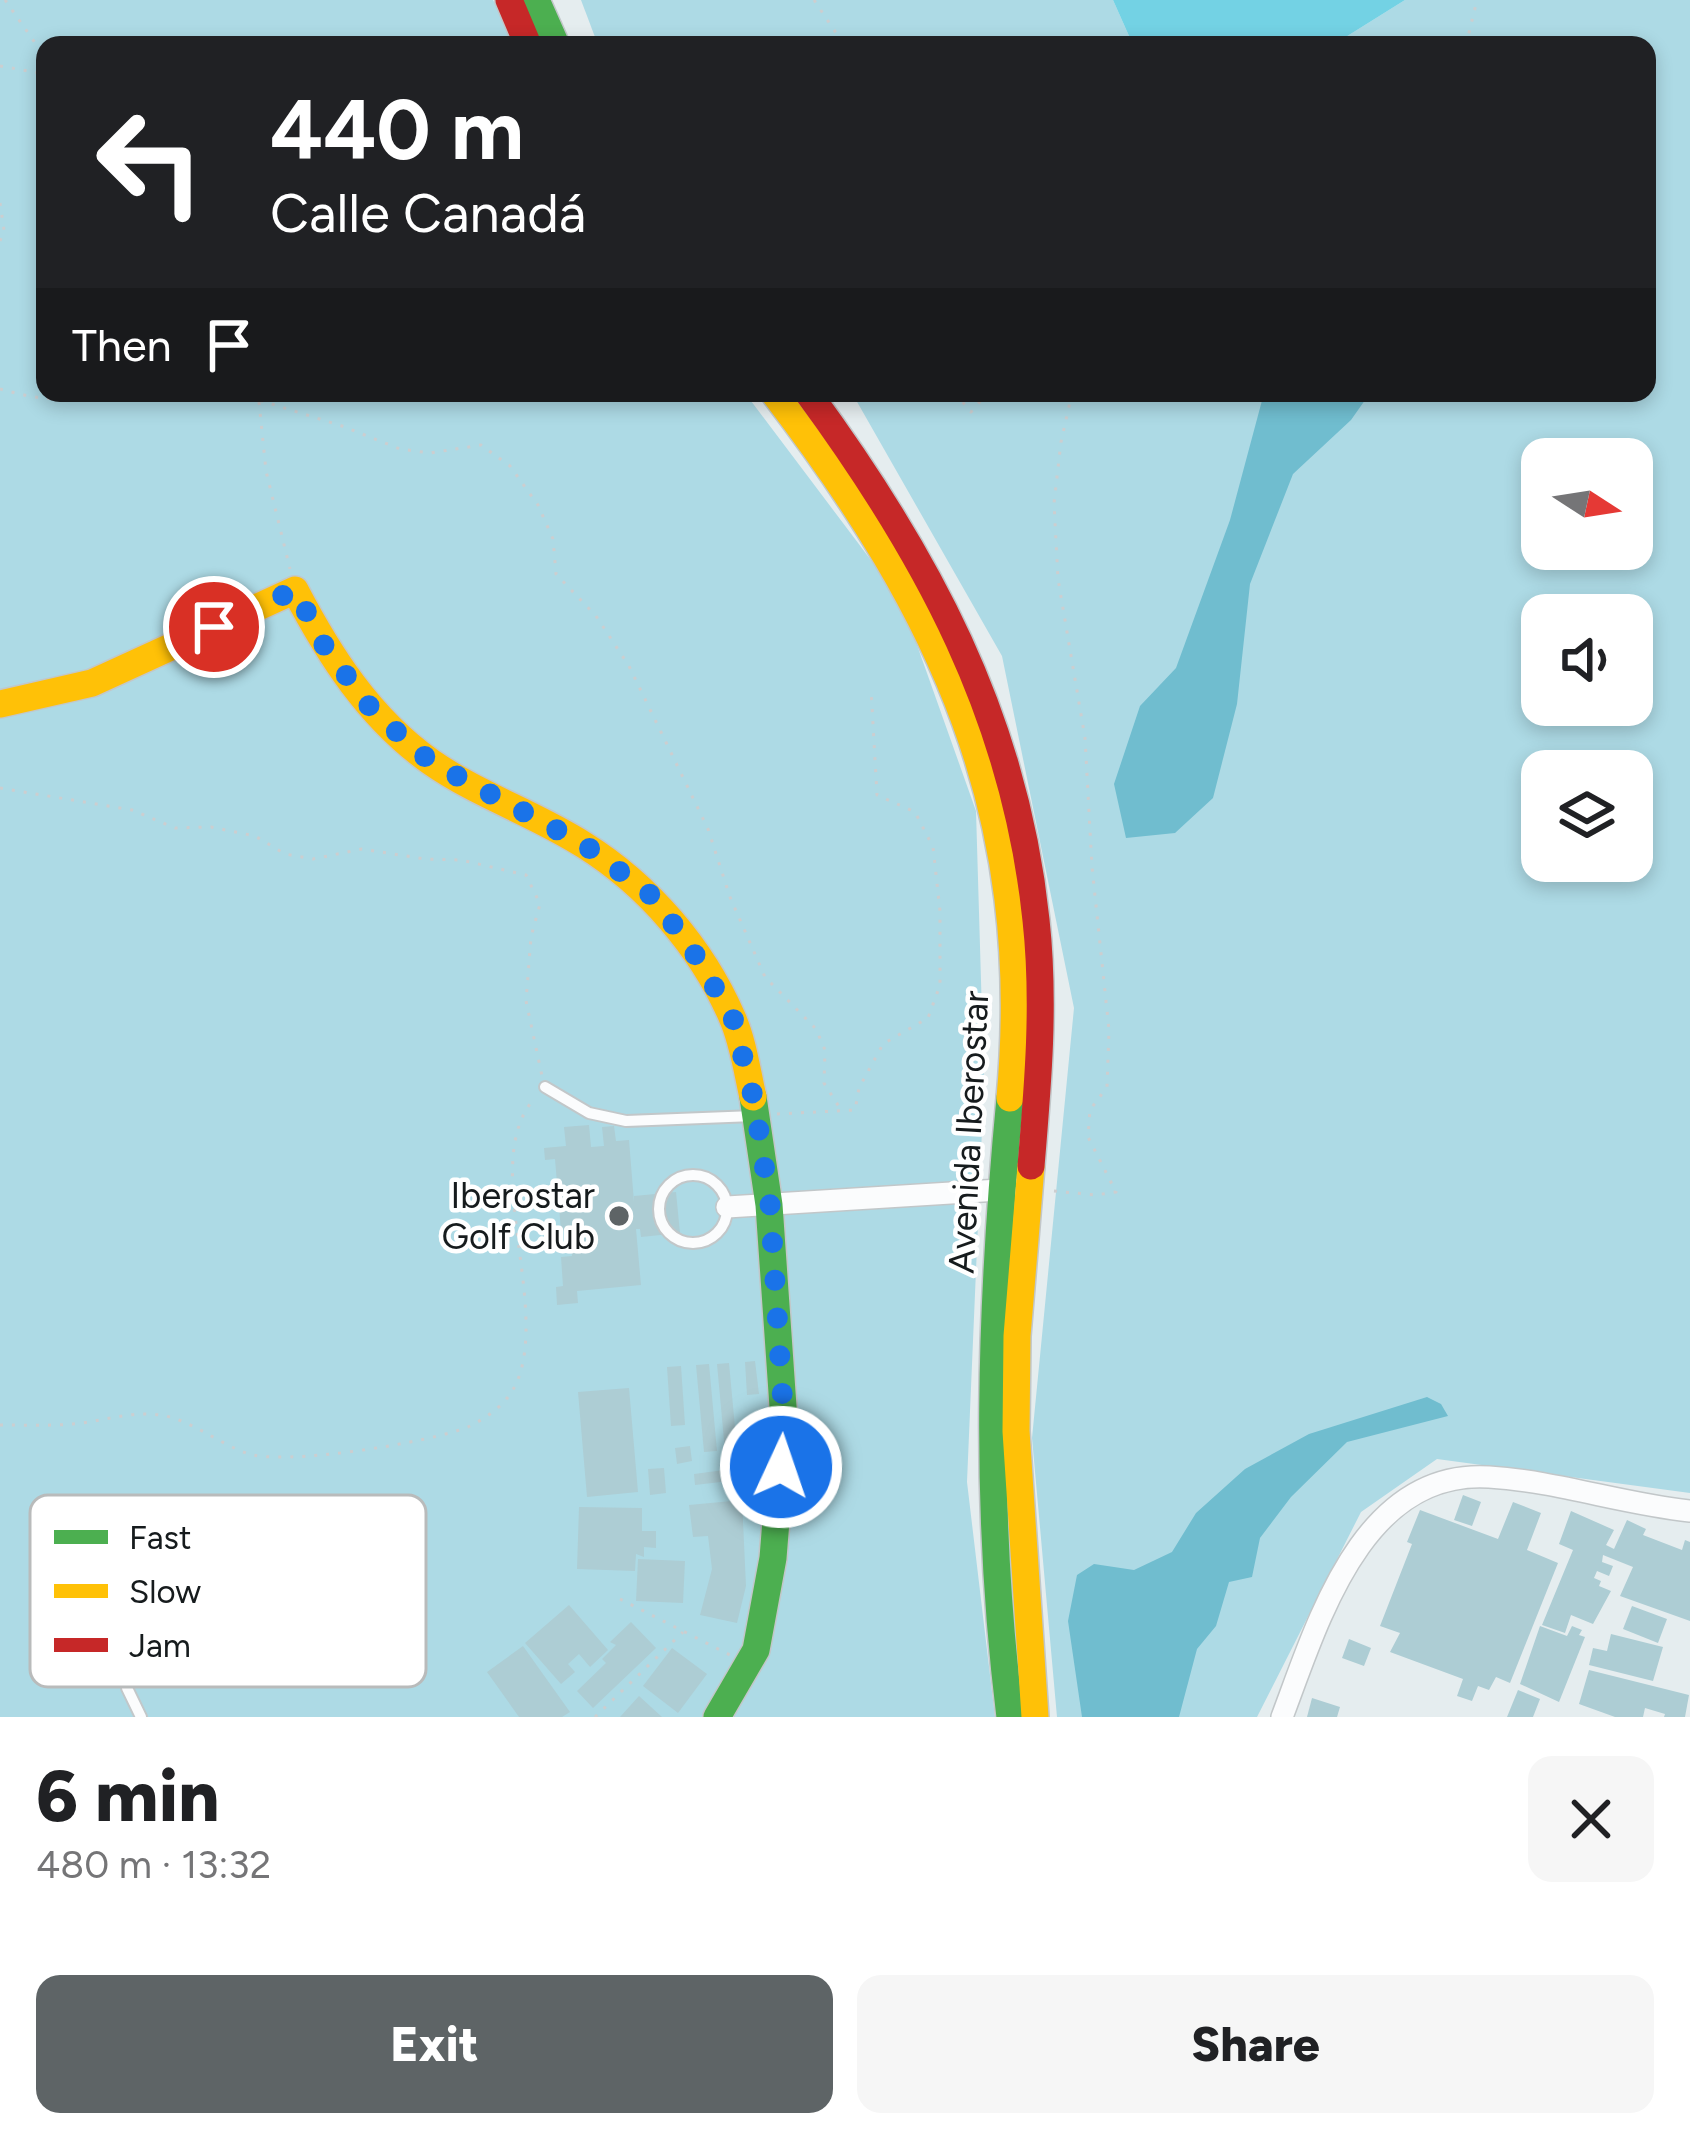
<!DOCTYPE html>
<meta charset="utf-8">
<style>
:root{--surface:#fff;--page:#f6f6f6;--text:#202124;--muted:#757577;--accent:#5e6466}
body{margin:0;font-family:Figtree,sans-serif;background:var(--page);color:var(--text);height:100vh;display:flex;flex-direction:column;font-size:45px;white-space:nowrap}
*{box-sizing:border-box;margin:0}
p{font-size:39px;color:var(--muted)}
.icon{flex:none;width:66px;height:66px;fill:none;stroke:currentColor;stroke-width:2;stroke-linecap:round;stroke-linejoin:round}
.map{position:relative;height:1717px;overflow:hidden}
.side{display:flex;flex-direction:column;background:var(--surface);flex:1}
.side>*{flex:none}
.hud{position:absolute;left:36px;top:36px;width:1620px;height:366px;border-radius:24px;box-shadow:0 6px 18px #0003;background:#202124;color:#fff;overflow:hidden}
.needle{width:78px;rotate:102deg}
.buttons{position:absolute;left:1521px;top:438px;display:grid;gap:24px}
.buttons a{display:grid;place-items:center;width:132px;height:132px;border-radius:24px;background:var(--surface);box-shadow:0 6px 18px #0003;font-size:60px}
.pin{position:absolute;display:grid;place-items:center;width:102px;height:102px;color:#fff;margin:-51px;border:6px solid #fff;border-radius:50%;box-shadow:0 3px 12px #0007}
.me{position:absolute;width:132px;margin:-66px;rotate:3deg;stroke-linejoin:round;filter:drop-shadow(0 0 9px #0008)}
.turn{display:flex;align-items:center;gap:42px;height:252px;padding:0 36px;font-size:54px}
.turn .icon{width:156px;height:156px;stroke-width:2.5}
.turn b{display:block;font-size:84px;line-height:102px}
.then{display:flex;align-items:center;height:114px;padding:0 36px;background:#0003;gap:24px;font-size:45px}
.round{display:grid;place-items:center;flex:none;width:126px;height:126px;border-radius:24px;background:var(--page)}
.summary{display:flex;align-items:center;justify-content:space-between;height:204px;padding:0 36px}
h1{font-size:72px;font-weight:800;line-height:90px}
.button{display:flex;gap:24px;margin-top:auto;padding:24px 36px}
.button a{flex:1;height:138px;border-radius:24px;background:var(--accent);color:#fff;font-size:48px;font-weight:800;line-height:138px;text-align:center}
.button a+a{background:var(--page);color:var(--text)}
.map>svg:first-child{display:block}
.green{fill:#addae5;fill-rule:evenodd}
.forest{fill:#73d2e4}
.water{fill:#70bdcf}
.building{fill:#adcdd4}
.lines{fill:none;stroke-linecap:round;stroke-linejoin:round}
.lane-casing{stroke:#c2c7c9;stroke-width:14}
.street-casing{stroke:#c2c7c9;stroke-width:24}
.fast-casing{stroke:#c2c7c9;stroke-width:30}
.slow-casing{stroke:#c2c7c9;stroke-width:30}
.jam-casing{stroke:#c2c7c9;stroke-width:30}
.path{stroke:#ccced0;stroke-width:3;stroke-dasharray:3 9;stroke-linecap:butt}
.lane{stroke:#fbfcfd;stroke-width:10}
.street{stroke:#fbfcfd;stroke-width:21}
.fast{stroke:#4caf50;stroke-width:27}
.slow{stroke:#ffc107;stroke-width:27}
.jam{stroke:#c62828;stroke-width:27}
.route{stroke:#1a73e8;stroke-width:21;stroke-dasharray:0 37.8}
.poi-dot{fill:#5e6466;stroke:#fff;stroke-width:4.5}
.labels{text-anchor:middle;stroke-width:9;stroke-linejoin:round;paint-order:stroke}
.street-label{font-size:36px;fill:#161b1d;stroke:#fff}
.poi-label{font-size:36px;fill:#161b1d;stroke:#fff;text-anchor:end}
.key{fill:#fff;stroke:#b9bbbb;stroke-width:3}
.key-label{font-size:33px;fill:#161b1d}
</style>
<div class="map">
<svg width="1690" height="1717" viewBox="0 0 1690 1717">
<rect width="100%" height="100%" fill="#e5edef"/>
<g class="green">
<polygon points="0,0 493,0 518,45 45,45 45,393 745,393 901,600 976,811 984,1082 967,1482 995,1717 0,1717"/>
<polygon points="581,0 1113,0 1133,45 598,45"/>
<path d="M1405,0H1690V1493L1437,1459L1361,1512L1257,1717H1057L1032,1438L1074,1008L1002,656L852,393H1647V45H1333ZM1542,459H1632V549H1542ZM1542,615H1632V705H1542ZM1542,771H1632V861H1542Z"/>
</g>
<polygon class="forest" points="1113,0 1405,0 1333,45 1133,45"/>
<g class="water">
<polygon points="1264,393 1370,393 1351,420 1293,474 1250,584 1237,704 1213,798 1175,833 1126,838 1114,784 1140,706 1176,668 1230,520"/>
<polygon points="1427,1397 1441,1404 1448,1416 1347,1442 1291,1497 1260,1538 1252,1577 1229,1582 1216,1626 1197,1649 1179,1717 1082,1717 1068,1621 1077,1575 1094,1564 1134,1570 1172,1552 1196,1513 1245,1469 1309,1434"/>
</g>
<g class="building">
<polygon points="589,1125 591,1147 604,1146 602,1127 614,1126 616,1141 629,1140 634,1202 634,1196 676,1192 680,1233 641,1237 640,1229 636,1229 641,1285 577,1291 578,1303 557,1305 556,1287 563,1286 561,1257 572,1256 570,1230 561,1231 555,1159 545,1160 544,1148 566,1146 564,1127"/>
<polygon points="755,1361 759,1394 747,1395 745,1362"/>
<polygon points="729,1363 737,1449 725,1451 717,1364"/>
<polygon points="709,1364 717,1451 704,1452 696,1365"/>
<polygon points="681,1366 685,1425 671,1426 667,1367"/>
<polygon points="629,1388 638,1492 587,1497 578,1392"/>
<polygon points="690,1446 692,1461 677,1464 675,1448"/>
<polygon points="762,1465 763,1477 695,1485 694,1474"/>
<polygon points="664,1468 666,1493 650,1495 648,1469"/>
<polygon points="1463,1495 1481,1502 1472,1526 1454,1520"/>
<polygon points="742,1500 746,1586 737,1623 700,1615 712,1569 708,1536 693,1537 689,1505"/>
<polygon points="1513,1502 1541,1513 1527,1550 1558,1563 1510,1683 1496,1677 1489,1690 1478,1686 1472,1701 1457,1696 1463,1679 1390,1652 1400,1633 1380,1626 1412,1544 1407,1542 1420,1510 1498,1539"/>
<polygon points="579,1507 642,1508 642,1531 656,1531 656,1548 644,1547 644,1557 636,1554 635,1571 577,1569"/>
<polygon points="1571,1511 1614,1530 1606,1545 1614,1549 1627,1520 1646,1529 1643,1535 1682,1550 1685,1540 1690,1542 1690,1621 1620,1596 1633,1567 1603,1555 1602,1562 1613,1566 1609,1576 1597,1571 1594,1578 1601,1581 1599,1586 1611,1591 1593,1624 1571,1615 1565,1633 1542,1625 1573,1550 1559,1544"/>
<polygon points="638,1559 685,1561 683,1603 636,1601"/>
<polygon points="569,1605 608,1650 590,1667 579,1654 568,1664 575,1672 561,1684 525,1643"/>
<polygon points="1632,1606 1667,1619 1658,1643 1623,1629"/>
<polygon points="631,1622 656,1648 593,1708 577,1691 606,1663 602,1659 616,1645 610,1642"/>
<polygon points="1540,1626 1567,1636 1572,1626 1582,1630 1579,1635 1585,1637 1559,1702 1520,1684"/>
<polygon points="1611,1634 1663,1647 1653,1681 1589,1665 1593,1648 1607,1651"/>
<polygon points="1349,1639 1371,1648 1364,1666 1342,1658"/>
<polygon points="523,1646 570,1712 562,1717 519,1717 487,1672"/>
<polygon points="672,1648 707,1674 678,1713 643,1686"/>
<polygon points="1589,1670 1689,1695 1685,1717 1664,1717 1665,1714 1645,1708 1643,1717 1615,1717 1579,1704"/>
<polygon points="1518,1690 1540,1699 1533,1717 1507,1717"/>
<polygon points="639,1696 662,1717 620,1717"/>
<polygon points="1312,1698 1340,1707 1337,1717 1307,1717"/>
</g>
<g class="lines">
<g class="lane-casing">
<g id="lane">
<polyline points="545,1087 589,1113 626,1121 754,1116"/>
<circle cx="693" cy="1209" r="34"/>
<polyline points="134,1629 127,1688 141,1717"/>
</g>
</g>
<g class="street-casing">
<g id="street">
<polyline points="727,1207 1015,1189"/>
<path d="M1282,1717C1318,1622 1362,1469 1489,1477C1556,1481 1623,1504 1690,1511"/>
</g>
</g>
<g class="fast-casing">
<g id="fast">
<polyline points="536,0 556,45"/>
<path d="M1010,1098C990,1308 984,1507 1010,1717"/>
<polyline points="717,1717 756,1650 773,1558 784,1421 769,1205 753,1097"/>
</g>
</g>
<g class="slow-casing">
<g id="slow">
<path d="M774,393C943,614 1036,812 1010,1098"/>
<path d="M0,704L92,683L295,590C329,655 369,718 431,762C478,795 536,814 584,845C648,885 702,948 732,1017C743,1041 747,1071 753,1097"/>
<polyline points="1031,1166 1017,1336 1016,1431 1035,1717"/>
</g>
</g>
<g class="jam-casing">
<g id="jam">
<polyline points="509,0 528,45"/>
<path d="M808,393C927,555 1015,717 1036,920C1045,1002 1038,1084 1031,1166"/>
</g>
</g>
<g class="path">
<polyline points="5,0 45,57"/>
<polyline points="814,0 844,45"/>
<polyline points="1466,45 1477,0"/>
<polyline points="0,66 45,74"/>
<polyline points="0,203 4,230 0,241"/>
<path d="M0,389C24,395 51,404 74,393"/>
<polyline points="251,393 259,400 342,426 400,449 430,453 481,445 510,466 538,505 553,539 556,574 596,616 629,666 708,829 730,897 765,977 816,1029 825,1050 824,1083 841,1110"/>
<polyline points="955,393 971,412 987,393"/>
<polyline points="259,402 266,471 290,569"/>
<polyline points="0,788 132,810 175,828 211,827 255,836 285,854 313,859 362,849 425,859 461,860 526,875 540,904 531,937 526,1001 542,1076"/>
<polyline points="777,1114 855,1110 859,1088 883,1044 928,1018 940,985 940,911 933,847 915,812 877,795 871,689"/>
<polyline points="1054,1191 1096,1195 1116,1192 1088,1137 1090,1110 1107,1087 1109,1030 1092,867 1085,738 1058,579 1054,503 1061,442 1072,393"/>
<path d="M0,1425C24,1425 49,1426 73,1424C97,1422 121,1414 145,1414C184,1413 211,1440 246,1453C280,1467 435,1442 470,1426C490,1416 507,1403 516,1384C551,1307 479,1162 534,1099"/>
<polyline points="620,1599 730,1655"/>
<polyline points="595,1717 683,1632"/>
</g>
<use href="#lane" class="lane"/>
<use href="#street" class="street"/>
<use href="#fast" class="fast"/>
<use href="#slow" class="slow"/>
<use href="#jam" class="jam"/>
</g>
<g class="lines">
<polyline class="route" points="214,627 295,590 325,647 373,711 431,762 585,845 652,896 691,948 733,1018 755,1104 770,1204 784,1421 781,1467"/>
</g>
<circle class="poi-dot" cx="619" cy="1216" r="12"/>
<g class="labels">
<g class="street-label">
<text transform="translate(968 1132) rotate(-87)" y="13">Avenida Iberostar</text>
</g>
<g class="poi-label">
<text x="595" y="1208">Iberostar<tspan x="595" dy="41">Golf Club</tspan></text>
</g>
</g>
<rect x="30" y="1495" width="396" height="192" rx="18" class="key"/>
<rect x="54" y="1530" width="54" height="14" fill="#4caf50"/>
<rect x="54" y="1584" width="54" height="14" fill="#ffc107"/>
<rect x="54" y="1638" width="54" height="14" fill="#c62828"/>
<g class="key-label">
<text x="129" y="1549">Fast</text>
<text x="129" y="1603">Slow</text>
<text x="129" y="1657">Jam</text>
</g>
</svg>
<div class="buttons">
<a><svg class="needle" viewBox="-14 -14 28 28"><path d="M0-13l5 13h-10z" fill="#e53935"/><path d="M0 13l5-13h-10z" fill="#757577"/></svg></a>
<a><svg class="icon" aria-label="sound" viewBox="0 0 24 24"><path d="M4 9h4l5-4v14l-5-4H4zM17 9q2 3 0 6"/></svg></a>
<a><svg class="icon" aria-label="layers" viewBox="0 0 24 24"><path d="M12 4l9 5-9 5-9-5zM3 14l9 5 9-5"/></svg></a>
</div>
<div class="pin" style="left:214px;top:627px;background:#d93025"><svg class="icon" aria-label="arrive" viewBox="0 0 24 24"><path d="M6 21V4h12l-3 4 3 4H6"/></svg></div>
<svg class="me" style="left:781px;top:1467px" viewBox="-20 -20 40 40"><circle r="17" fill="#1a73e8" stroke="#fff" stroke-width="3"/><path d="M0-11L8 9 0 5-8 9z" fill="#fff"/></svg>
<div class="hud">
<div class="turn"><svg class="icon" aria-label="left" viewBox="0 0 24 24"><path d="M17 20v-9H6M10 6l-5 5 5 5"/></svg><div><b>440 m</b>Calle Canadá</div></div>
<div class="then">Then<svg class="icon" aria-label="arrive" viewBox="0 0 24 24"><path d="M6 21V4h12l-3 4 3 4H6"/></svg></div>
</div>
</div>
<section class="side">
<div class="summary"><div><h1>6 min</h1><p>480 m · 13:32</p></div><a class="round"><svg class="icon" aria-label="close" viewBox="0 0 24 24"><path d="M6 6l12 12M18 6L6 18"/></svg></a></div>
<div class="button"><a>Exit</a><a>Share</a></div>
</section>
